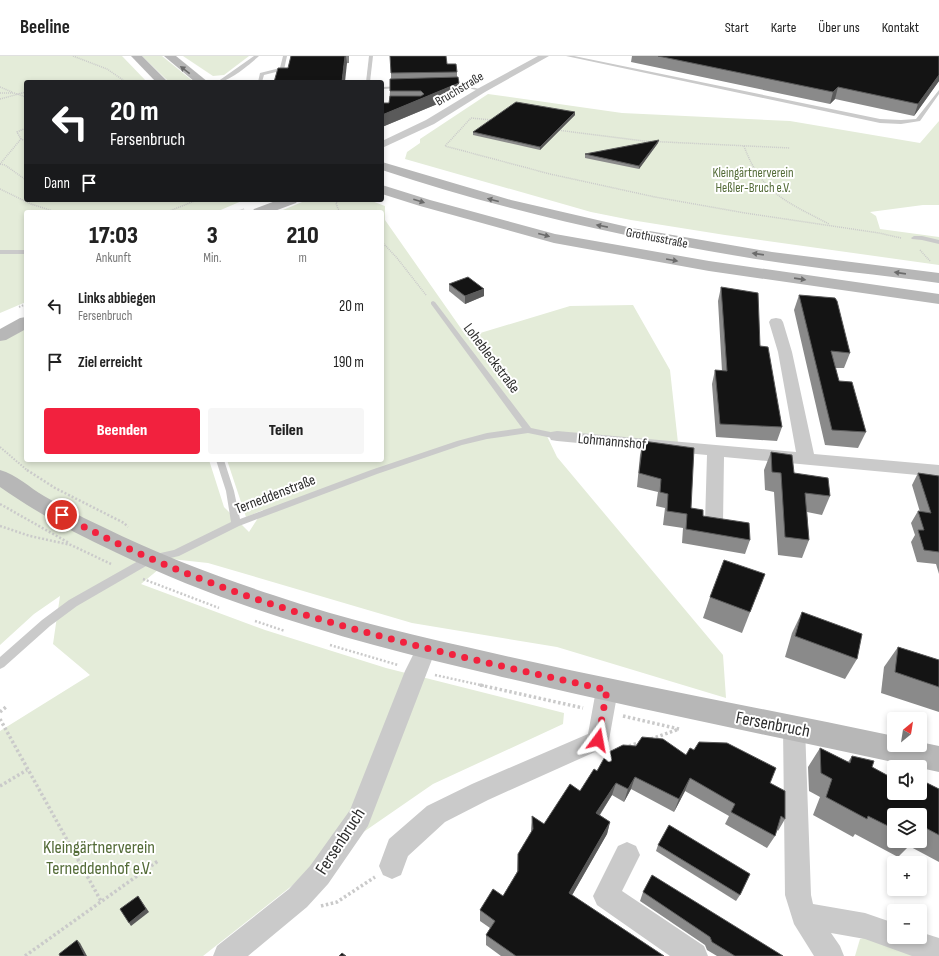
<!DOCTYPE html>
<html lang="de">
<meta charset="utf-8">
<style>
:root{--surface:#fff;--page:#f6f6f6;--text:#222;--muted:#767676;--line:#e0e0e0;--accent:#f2213e}
body{margin:0;font-family:"Sofia Sans Condensed",sans-serif;background:var(--page);color:var(--text);height:100vh;display:flex;flex-direction:column;font-size:15px;white-space:nowrap}
*{box-sizing:border-box;margin:0}
p{font-size:13px;color:var(--muted)}
.icon{flex:none;width:22px;height:22px;fill:none;stroke:currentColor;stroke-width:2;stroke-linecap:round;stroke-linejoin:round}
.map{position:relative;flex:1;overflow:hidden}
.side{position:absolute;left:24px;top:154px;width:360px;height:252px;display:flex;flex-direction:column;background:var(--surface);border-radius:4px;box-shadow:0 2px 6px #0003}
.side>*{flex:none}
.banner{position:absolute;left:24px;top:24px;width:360px;height:122px;border-radius:4px;box-shadow:0 2px 6px #0003;background:#202124;color:#fff;overflow:hidden}
.needle{width:26px;rotate:30deg}
.fabs{position:absolute;left:887px;top:656px;display:grid;gap:8px}
.fabs a{display:grid;place-items:center;width:40px;height:40px;border-radius:4px;background:var(--surface);box-shadow:0 2px 6px #0003;font-size:20px}
.pin{position:absolute;display:grid;place-items:center;width:34px;height:34px;color:#fff;margin:-17px;border:2px solid #fff;border-radius:50%;box-shadow:0 1px 4px #0007}
.me{position:absolute;width:44px;margin:-22px;rotate:13deg;stroke-linejoin:round;filter:drop-shadow(0 0 3px #0008)}
.turn{display:flex;align-items:center;gap:14px;height:84px;padding:0 20px;font-size:18px}
.turn .icon{width:52px;height:52px;stroke-width:2.5}
.turn b{display:block;font-size:28px;line-height:34px}
.then{display:flex;align-items:center;height:38px;padding:0 20px;background:#0003;gap:8px;font-size:15px}
.eta{display:flex;justify-content:space-evenly;align-items:center;height:68px;text-align:center}
.eta b{font-size:24px;font-weight:800;line-height:28px}
.cta{display:flex;gap:8px;margin-top:auto;padding:8px 20px}
.cta a{flex:1;height:46px;border-radius:4px;background:var(--accent);color:#fff;font-size:16px;font-weight:800;line-height:46px;text-align:center}
.cta a+a{background:var(--page);color:var(--text)}
ul{padding:0;list-style:none}
li{display:flex;align-items:center;gap:12px;height:56px;padding:0 20px}
li div{flex:1}
li b{display:block;font-size:15px}
li em{font-style:normal}
header{display:flex;align-items:center;gap:24px;box-sizing:border-box;height:56px;padding:0 20px;background:var(--surface);border-bottom:1px solid var(--line)}
header strong{font-size:19px}
nav{display:flex;gap:22px;margin-inline-start:auto;font-size:14px}
.map>svg:first-child{display:block}
.green{fill:#e4ecd9}
.lines{fill:none;stroke-linecap:round;stroke-linejoin:round}
.path-far3{stroke:#cacaca;stroke-width:1.5;stroke-dasharray:1 1;stroke-linecap:butt}
.path-far2{stroke:#cacaca;stroke-width:2;stroke-dasharray:1.5 1.5;stroke-linecap:butt}
.path-far1{stroke:#cacaca;stroke-width:2.5;stroke-dasharray:2 2;stroke-linecap:butt}
.path{stroke:#cacaca;stroke-width:3.5;stroke-dasharray:2.5 2.5;stroke-linecap:butt}
.lane{fill:#cacaca;fill-rule:evenodd}
.street{fill:#cacaca;fill-rule:evenodd}
.secondary{fill:#b7b7b7;fill-rule:evenodd}
.wall{fill:#8a8a8a;fill-rule:evenodd}
.shaded-wall{fill:#5a5a5a}
.building{fill:#141414;stroke:#5a5a5a}
.oneway{fill:#6b6b6b}
.route{stroke:#f2213e;stroke-width:7;stroke-dasharray:0 12.6}
.labels{text-anchor:middle;stroke-width:4;stroke-linejoin:round;paint-order:stroke}
.far-street-label{font-size:13px;fill:#2d2d2d;stroke:#fff}
.far-park-label{font-size:13px;fill:#536b37;stroke:#fff}
.street-label{font-size:15px;fill:#2d2d2d;stroke:#fff}
.near-street-label{font-size:18px;fill:#2d2d2d;stroke:#fff}
.near-park-label{font-size:18px;fill:#536b37;stroke:#fff}
</style>
<header>
<strong>Beeline</strong>
<nav><a>Start</a><a>Karte</a><a>Über uns</a><a>Kontakt</a></nav>
</header>
<div class="map">
<svg width="939" height="900" viewBox="0 0 939 900">
<rect width="100%" height="100%" fill="#fff"/>
<g class="green">
<polygon points="0,0 122,0 147,26 26,26 26,144 244,144 216,156 26,156 26,246 0,257"/>
<polygon points="142,0 162,0 194,26 169,26"/>
<polygon points="183,0 249,0 224,19 213,20"/>
<polygon points="488,38 622,57 790,65 920,87 939,65 939,149 923,149 870,156 876,160 880,173 939,181 939,209 725,179 631,164 591,156 405,103 407,96 420,87 420,83"/>
<polygon points="307,144 369,144 385,150 385,164 467,281 570,250 633,249 670,314 678,387 546,378 557,401 723,599 726,642 557,591 412,567 208,507 171,503 141,528 265,574 386,612 564,657 563,668 433,728 336,795 203,900 0,900 0,675 90,619 53,588 60,540 34,558 0,589 0,285 26,271 26,404 209,404 224,451 249,476 263,454 246,461 227,404 382,404 382,156 278,156"/>
<polygon points="872,880 930,900 855,900 860,883"/>
</g>
<g class="lines">
<g class="path-far3">
<polyline points="73,0 107,13 126,26"/>
<polyline points="0,31 12,36"/>
<polyline points="0,37 14,37 26,41"/>
<polyline points="0,43 26,36"/>
<polyline points="492,64 471,62 445,90 550,118 655,141 745,157 879,177 901,182"/>
<polyline points="557,74 644,85 790,92"/>
<polyline points="21,83 17,76 26,72"/>
<path d="M744,90C761,137 787,146 829,168"/>
<polyline points="0,108 21,83 26,85"/>
<polyline points="0,108 5,109 26,124"/>
<polyline points="0,133 31,148 56,156"/>
<polyline points="338,144 336,147 338,153 342,156"/>
<polyline points="167,156 197,144"/>
<polyline points="236,156 244,153"/>
<polyline points="382,186 397,202 426,239"/>
<polyline points="920,194 930,205"/>
</g>
<g class="path-far2">
<polyline points="19,251 26,248"/>
<polyline points="0,391 28,415"/>
</g>
<g class="path-far1">
<polyline points="27,414 55,432 124,467 128,471"/>
<polyline points="0,448 69,487"/>
<polyline points="0,470 30,480 71,489 111,508"/>
<polyline points="143,523 219,552"/>
<polyline points="255,565 285,575"/>
<polyline points="330,589 398,609"/>
<polyline points="435,619 485,630"/>
</g>
<g class="path">
<polyline points="480,629 583,652"/>
<polyline points="0,656 6,651"/>
<polyline points="623,660 679,673"/>
<polyline points="0,663 101,845"/>
<polyline points="651,683 679,673"/>
<polyline points="629,690 641,686"/>
<polyline points="0,730 27,714"/>
<polyline points="321,850 337,846 375,821"/>
<polyline points="25,900 158,805"/>
</g>
<g class="lane">
<path d="M254,0H259C250,8 229,26 217,26Z"/>
<polygon points="283,0 287,0 284,14 264,19 262,26 258,26 260,17 280,12"/>
<polygon points="369,0 373,0 370,26 366,26"/>
<polygon points="566,0 574,0 880,63 901,64 916,63 939,34 939,38 920,65 901,68 880,67"/>
<polygon points="448,29 462,29 484,34 482,35 462,31 446,31"/>
<polygon points="403,30 401,32 382,33 382,31"/>
<polygon points="914,180 922,180 939,184 939,188 922,184 912,183 911,182"/>
<rect x="0" y="194" width="26" height="4"/>
<polygon points="433,245 435,246 531,372 560,378 561,380 560,382 557,383 528,377 487,383 462,389 377,418 239,470 179,500 153,506 77,550 50,570 4,611 0,613 0,601 42,564 69,544 147,500 174,494 231,466 226,435 216,404 224,404 234,435 240,463 371,414 457,385 487,377 522,372 431,248 431,246"/>
</g>
<g class="street">
<polygon points="538,0 549,0 485,36 434,68 382,92 382,85 426,64 479,32"/>
<polygon points="776,262 781,263 783,266 792,296 814,398 939,409 939,421 724,401 723,467 720,472 714,474 708,472 705,467 707,399 557,385 551,384 549,380 551,376 557,375 796,396 778,296 769,266 771,263"/>
<polygon points="426,584 433,587 436,593 368,770 328,828 307,851 248,900 213,900 217,890 289,833 310,810 350,754 405,615 419,587"/>
<polygon points="607,624 615,627 618,634 609,684 606,691 488,744 445,766 408,800 401,819 392,823 383,819 379,810 389,783 427,750 472,728 588,678 596,634 599,627"/>
<polygon points="794,661 802,664 805,671 811,839 813,848 865,857 894,867 894,881 920,881 920,876 939,882 939,900 912,900 865,883 831,877 840,890 844,900 814,900 794,868 785,839 783,671 786,664"/>
<polygon points="627,786 636,790 640,799 622,835 704,890 708,900 670,900 597,849 593,840 618,790"/>
</g>
<g class="secondary">
<polygon points="131,0 142,0 168,26 156,26"/>
<polygon points="164,0 176,0 208,26 195,26"/>
<path d="M382,106L511,144L632,172L772,196L939,217V227C874,218 809,212 744,201C621,181 500,153 382,114Z"/>
<polygon points="382,129 430,144 555,178 709,205 939,238 939,248 709,215 554,187 420,150 382,138"/>
<polygon points="278,144 298,144 296,147 272,156 252,156 254,153"/>
<polygon points="26,261 26,273 6,284 0,285 0,273 20,262"/>
<path d="M0,414C16,418 30,432 44,440C63,451 83,462 103,471C158,498 215,520 273,539C346,564 422,581 497,598C629,628 762,652 894,680V689H920V686L939,690V716C792,684 641,654 494,619C365,589 236,554 117,497C76,478 37,457 0,431Z"/>
</g>
</g>
<g class="wall">
<polygon points="291,0 349,0 349,7 288,12"/>
<polygon points="632,0 939,0 939,25 914,60 835,43 830,48 631,6"/>
<polygon points="447,8 457,16 457,21 459,27 459,39 382,71 382,47 389,47 391,23 391,17"/>
<polygon points="575,59 540,94 473,79 473,76"/>
<polygon points="658,87 639,113 585,102 585,98"/>
<polygon points="449,228 484,240 465,248 449,235"/>
<polygon points="721,231 760,290 782,371 777,385 716,381 712,328 715,314 722,315 718,245"/>
<polygon points="799,239 850,297 844,312 835,312 839,325 866,376 858,392 825,389 794,254"/>
<polygon points="643,385 691,452 703,460 750,484 745,498 682,487 683,472 663,469 665,452 656,450 658,436 637,431 640,399"/>
<polygon points="771,396 794,417 830,440 822,459 807,456 809,484 802,502 778,499 774,436 765,434 764,414"/>
<polygon points="918,417 939,420 939,518 936,508 917,506 911,486 915,479 911,467 918,455 920,456 912,429"/>
<polygon points="765,518 742,577 703,562 710,541"/>
<polygon points="802,556 857,603 845,623 785,601 792,577"/>
<polygon points="898,591 939,604 939,656 881,637 884,611"/>
<path d="M820,692L848,706L852,700L872,711L920,737V732L925,726L939,733V806L909,790L898,801L855,778L853,781L813,759L820,741L809,735L808,711ZM894,759H920V785H894Z"/>
<polygon points="694,694 770,727 785,763 778,775 777,774 775,780 767,792 725,768 729,760 685,735 674,756 631,733 624,746 612,739 600,759 610,766 607,778 572,839 664,900 501,900 486,889 486,879 490,872 480,865 480,854 503,840 517,816 518,798 531,777 531,773 532,760 544,768 580,735 597,715 686,699"/>
<polygon points="658,789 740,839 736,845 656,795"/>
<polygon points="643,836 783,900 717,900 707,894 705,889 640,845"/>
</g>
<g class="shaded-wall">
<polygon points="345,0 346,0 347,7 345,26 342,26"/>
<polygon points="939,19 939,25 914,60 918,48"/>
<polygon points="459,27 459,39 382,71 382,59"/>
<polygon points="838,31 835,43 830,48 833,36"/>
<polygon points="575,56 575,59 540,94 540,91"/>
<polygon points="659,84 658,87 639,113 639,110"/>
<polygon points="484,233 484,240 465,248 465,240"/>
<polygon points="635,721 631,733 624,746 628,733"/>
<polygon points="690,722 685,735 674,756 679,743"/>
<polygon points="616,727 612,739 593,769 596,757"/>
<polygon points="610,766 607,778 567,848 569,837"/>
<polygon points="138,840 149,856 131,870 129,867"/>
<polygon points="77,884 80,887 87,900 84,900"/>
</g>
<g class="building">
<polygon points="291,0 345,0 342,26 274,26 278,12 288,12"/>
<polygon points="390,0 446,0 447,8 456,8 457,16 391,17"/>
<polygon points="658,0 939,0 939,19 918,48 838,31 833,36"/>
<polygon points="458,21 459,27 382,59 382,47 389,47 390,40 421,40 424,38 421,35 390,35 390,23"/>
<polygon points="516,46 575,56 540,91 473,76"/>
<polygon points="659,84 639,110 585,98"/>
<polygon points="468,221 484,233 465,240 449,228"/>
<polygon points="721,231 758,237 760,290 768,291 782,371 720,368 715,314 727,315"/>
<polygon points="799,239 835,242 837,245 850,297 831,295 839,325 852,326 866,376 832,374"/>
<polygon points="643,385 694,392 691,452 703,454 703,460 749,467 750,484 686,473 687,458 667,455 668,438 660,436 661,423 639,417"/>
<polygon points="771,396 792,399 794,417 828,422 830,440 805,437 809,484 785,481 781,417 772,416"/>
<polygon points="918,417 939,420 939,496 924,494 918,474 924,474 918,455 931,457"/>
<polygon points="724,504 765,518 750,556 710,541"/>
<polygon points="802,556 862,578 857,603 795,580"/>
<polygon points="898,591 939,604 939,631 895,616"/>
<polygon points="642,681 663,683 686,699 690,692 694,694 699,686 727,687 776,712 770,727 785,735 785,763 781,760 775,780 731,756 735,748 690,722 679,743 635,721 628,733 616,727 596,757 610,766 569,837 664,900 516,900 486,879 495,865 480,854 493,833 503,840 518,815 518,798 533,773 532,760 544,768 570,728 580,735 594,713 597,715 607,697 623,689 636,690"/>
<polygon points="820,692 850,707 852,700 874,705 872,711 894,723 894,737 920,737 920,736 922,737 925,726 939,733 939,779 920,769 920,759 894,759 894,773 868,760 867,763 826,741 832,723 821,717"/>
<polygon points="669,769 750,818 740,839 658,789"/>
<polygon points="652,819 783,900 735,900 712,886 710,881 643,836"/>
<polygon points="138,840 146,853 129,867 120,853"/>
<polygon points="77,884 85,900 60,900 59,898"/>
<polygon points="342,897 346,900 339,900"/>
</g>
<defs><path id="oneway-solid" d="M-6-.8H1V-3.2L6.5 0L1 3.2V.8H-6Z"/></defs>
<g class="oneway">
<use href="#oneway-solid" transform="translate(185 14) rotate(-142)"/>
<use href="#oneway-solid" transform="translate(493 144) rotate(-165)"/>
<use href="#oneway-solid" transform="translate(419 145) rotate(18)"/>
<use href="#oneway-solid" transform="translate(602 170) rotate(-169)"/>
<use href="#oneway-solid" transform="translate(544 179) rotate(15)"/>
<use href="#oneway-solid" transform="translate(758 198) rotate(-172)"/>
<use href="#oneway-solid" transform="translate(672 204) rotate(10)"/>
<use href="#oneway-solid" transform="translate(900 217) rotate(-172)"/>
<use href="#oneway-solid" transform="translate(800 223) rotate(8)"/>
</g>
<g class="lines">
<path class="route" d="M62,459C231,552 421,592 607,634L598,684"/>
</g>
<g class="labels">
<g class="far-street-label">
<text transform="translate(459 32) rotate(-31)" y="5">Bruchstraße</text>
<text transform="translate(657 181) rotate(11)" y="5">Grothusstraße</text>
</g>
<g class="far-park-label">
<text x="753" y="121">Kleingärtnerverein<tspan x="753" dy="15">Heßler-Bruch e.V.</tspan></text>
</g>
<g class="street-label">
<text transform="translate(492 302) rotate(53)" y="5">Lohebleckstraße</text>
<text transform="translate(612 385) rotate(5)" y="5">Lohmannshof</text>
<text transform="translate(275 438) rotate(-21)" y="5">Terneddenstraße</text>
</g>
<g class="near-street-label">
<text transform="translate(773 668) rotate(11)" y="6">Fersenbruch</text>
<text transform="translate(340 785) rotate(-57)" y="6">Fersenbruch</text>
</g>
<g class="near-park-label">
<text x="99" y="797">Kleingärtnerverein<tspan x="99" dy="21">Terneddenhof e.V.</tspan></text>
</g>
</g>
</svg>
<div class="fabs">
<a><svg class="needle" viewBox="-14 -14 28 28"><path d="M0-13l5 13h-10z" fill="#e53935"/><path d="M0 13l5-13h-10z" fill="#767676"/></svg></a>
<a><svg class="icon" aria-label="sound" viewBox="0 0 24 24"><path d="M4 9h4l5-4v14l-5-4H4zM17 9q2 3 0 6"/></svg></a>
<a><svg class="icon" aria-label="layers" viewBox="0 0 24 24"><path d="M12 4l9 5-9 5-9-5zM3 14l9 5 9-5"/></svg></a>
<a>+</a>
<a>−</a>
</div>
<div class="pin" style="left:62px;top:459px;background:#d93025"><svg class="icon" aria-label="arrive" viewBox="0 0 24 24"><path d="M6 21V4h12l-3 4 3 4H6"/></svg></div>
<svg class="me" style="left:598px;top:684px" viewBox="-20 -20 40 40"><path d="M0-17L14 15 0 8-14 15z" fill="#f2213e" stroke="#fff" stroke-width="4"/></svg>
<div class="banner">
<div class="turn"><svg class="icon" aria-label="left" viewBox="0 0 24 24"><path d="M17 20v-9H6M10 6l-5 5 5 5"/></svg><div><b>20 m</b>Fersenbruch</div></div>
<div class="then">Dann<svg class="icon" aria-label="arrive" viewBox="0 0 24 24"><path d="M6 21V4h12l-3 4 3 4H6"/></svg></div>
</div>
<section class="side">
<div class="eta">
<div><b>17:03</b><p>Ankunft</p></div>
<div><b>3</b><p>Min.</p></div>
<div><b>210</b><p>m</p></div>
</div>
<ul>
<li><svg class="icon" aria-label="left" viewBox="0 0 24 24"><path d="M17 20v-9H6M10 6l-5 5 5 5"/></svg><div><b>Links abbiegen</b><p>Fersenbruch</p></div><em>20 m</em></li>
<li><svg class="icon" aria-label="arrive" viewBox="0 0 24 24"><path d="M6 21V4h12l-3 4 3 4H6"/></svg><div><b>Ziel erreicht</b></div><em>190 m</em></li>
</ul>
<div class="cta"><a>Beenden</a><a>Teilen</a></div>
</section>
</div>
